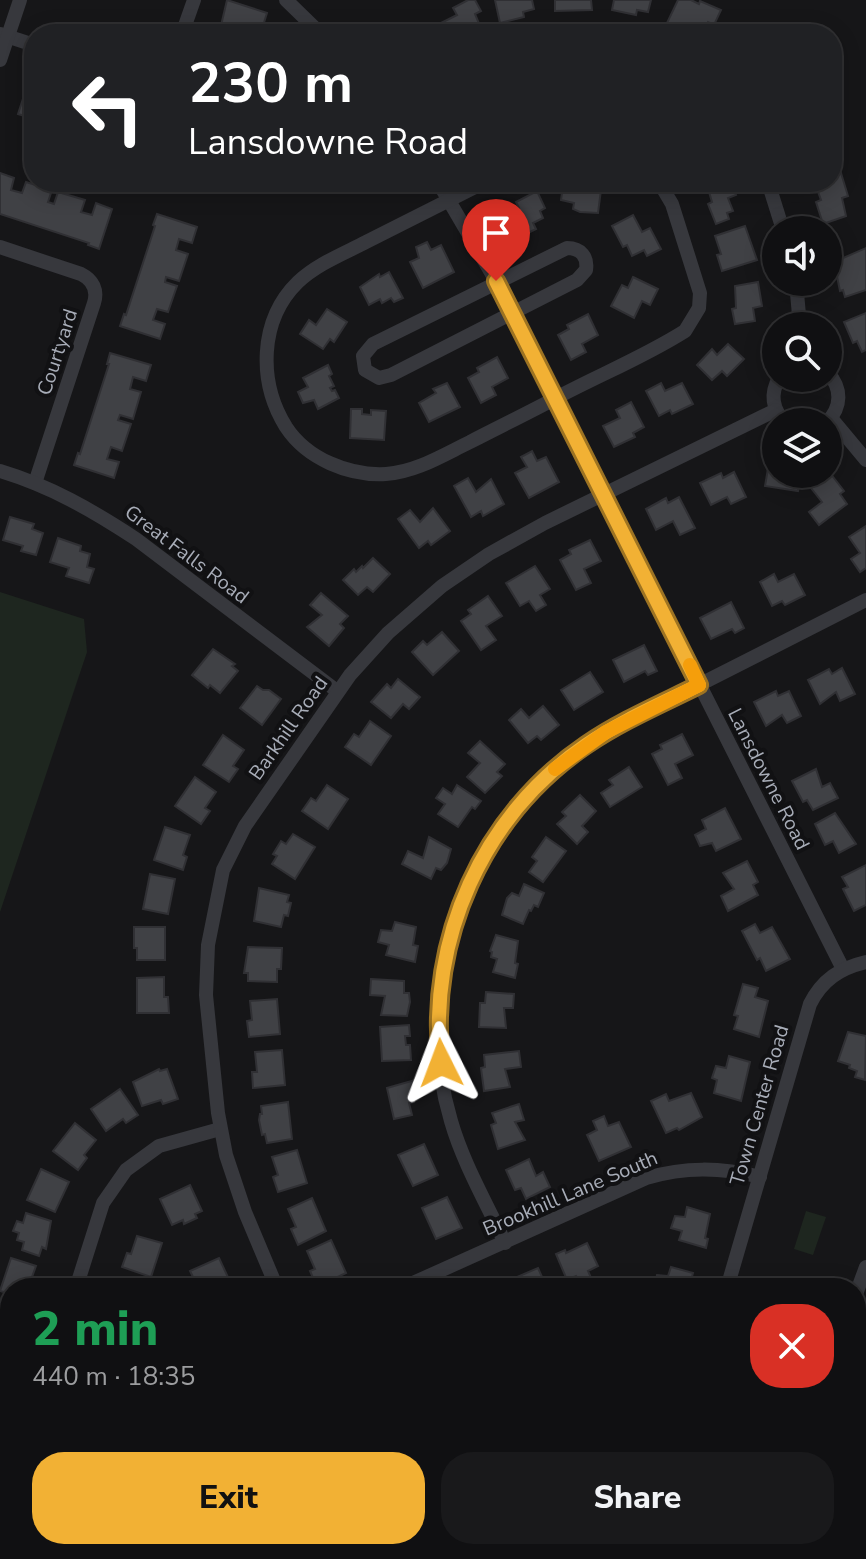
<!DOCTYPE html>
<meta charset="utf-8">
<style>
:root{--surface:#101012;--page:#19191b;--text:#f1f3f6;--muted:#9c9d9f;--line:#303032;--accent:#f2b134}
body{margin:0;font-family:"Nunito Sans",sans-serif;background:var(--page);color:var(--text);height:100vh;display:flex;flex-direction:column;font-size:30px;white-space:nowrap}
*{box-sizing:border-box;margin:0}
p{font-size:26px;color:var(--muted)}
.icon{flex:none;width:44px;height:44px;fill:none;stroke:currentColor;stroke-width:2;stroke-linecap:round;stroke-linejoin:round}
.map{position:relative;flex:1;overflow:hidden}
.side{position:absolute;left:0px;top:1278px;width:866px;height:282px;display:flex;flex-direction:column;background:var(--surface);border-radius:32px 32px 0 0;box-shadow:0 4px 20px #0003,0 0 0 2px var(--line)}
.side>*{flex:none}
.guide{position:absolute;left:24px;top:24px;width:818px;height:168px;border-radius:32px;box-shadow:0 4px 20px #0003,0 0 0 2px var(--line);background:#202124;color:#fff;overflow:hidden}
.tools{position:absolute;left:762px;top:216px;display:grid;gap:16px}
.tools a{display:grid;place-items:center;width:80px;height:80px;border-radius:50%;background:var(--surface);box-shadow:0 4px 20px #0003,0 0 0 2px var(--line);font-size:40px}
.pin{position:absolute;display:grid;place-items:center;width:68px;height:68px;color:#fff;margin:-82px -34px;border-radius:50% 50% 50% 0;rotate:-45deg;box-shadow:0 0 8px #0007}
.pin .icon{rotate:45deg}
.me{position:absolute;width:88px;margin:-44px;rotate:357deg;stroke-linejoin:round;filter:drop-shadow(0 0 6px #0008)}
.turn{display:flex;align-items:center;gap:28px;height:168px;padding:0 32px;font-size:36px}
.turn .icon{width:104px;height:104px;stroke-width:2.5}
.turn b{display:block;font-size:56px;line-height:68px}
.round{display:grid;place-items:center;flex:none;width:84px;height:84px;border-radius:32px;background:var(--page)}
.overview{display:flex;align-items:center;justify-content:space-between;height:136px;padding:0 32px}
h1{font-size:48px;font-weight:800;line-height:60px;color:#1e9e55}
.action{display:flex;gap:16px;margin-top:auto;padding:16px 32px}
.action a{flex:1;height:92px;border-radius:32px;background:var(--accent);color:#111;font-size:32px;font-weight:800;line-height:92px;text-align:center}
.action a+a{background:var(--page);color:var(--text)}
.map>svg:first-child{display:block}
.green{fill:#1e261f}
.building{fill:#404145;stroke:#303034;stroke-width:2}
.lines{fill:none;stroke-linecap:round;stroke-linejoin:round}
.minor{stroke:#37383d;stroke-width:14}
.route-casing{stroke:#9d7322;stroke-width:20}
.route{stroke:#f2b134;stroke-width:14}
.slow{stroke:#f59e0b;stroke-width:14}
.labels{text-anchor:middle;stroke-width:8;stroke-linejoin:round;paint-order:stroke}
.street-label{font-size:20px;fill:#a8adb8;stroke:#111113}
</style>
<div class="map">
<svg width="866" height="1559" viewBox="0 0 866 1559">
<rect width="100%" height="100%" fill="#161618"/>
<g class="green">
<polygon points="0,592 84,619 87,652 0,912"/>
<polygon points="806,1211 826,1217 813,1255 794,1249"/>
</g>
<g class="building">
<polygon points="227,0 267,13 262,29 250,25 247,34 219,34"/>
<polygon points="468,0 475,0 481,11 475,14 480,26 470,31 472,34 445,34 439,24 457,15 453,8"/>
<polygon points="495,0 532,0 534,9 523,12 524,17 500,23"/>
<polygon points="555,0 591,0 592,10 555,11"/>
<polygon points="614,0 651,0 648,12 637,10 636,15 612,10"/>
<polygon points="678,0 691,0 699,4 700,1 721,10 714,25 708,22 702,34 684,34 666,25"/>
<polygon points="31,74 34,75 34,119 18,114"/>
<polygon points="0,173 14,178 11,190 22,193 26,182 52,190 48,202 54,204 58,192 85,200 81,212 92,215 96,203 112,209 99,249 88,245 89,243 0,214"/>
<polygon points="841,173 848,196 842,198 846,216 823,224 816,202 821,200 817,189 829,185 832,176"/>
<polygon points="557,182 579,182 579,184 601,190 598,213 580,212 573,209 574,203 561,200 562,193 555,192"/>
<polygon points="706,182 731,182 736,195 728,198 733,211 727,213 729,219 716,224 708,204 712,202"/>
<polygon points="537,191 545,208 540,211 543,218 533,223 536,229 512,241 500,215 519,208 516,202"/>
<polygon points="157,214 197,227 192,243 179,239 176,250 188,254 179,281 166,277 165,282 177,286 168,312 157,309 153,320 165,324 160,339 120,326 124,314 126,315 155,226 153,225"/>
<polygon points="633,215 642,232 650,228 661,249 647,256 644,250 632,256 627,245 623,247 612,226"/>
<polygon points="745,226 757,260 722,271 717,255 721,254 715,236"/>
<polygon points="427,242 431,250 441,245 454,272 423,288 410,262 419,258 416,247"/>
<polygon points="866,248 866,290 845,297 843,290 840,291 834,262"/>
<polygon points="389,272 403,298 394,302 391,298 382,303 380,299 369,305 360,287 379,274 380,277"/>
<polygon points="633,277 658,289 650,305 642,301 634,318 611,306 622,285 628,288"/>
<polygon points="758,282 762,306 753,308 755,321 735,324 732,309 736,308 735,286"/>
<polygon points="327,309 347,322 334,342 330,339 323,349 300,334 309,320 316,325"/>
<polygon points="866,313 866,350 862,352 857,341 853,343 844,322"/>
<polygon points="588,314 598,335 582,344 586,352 571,360 558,335 569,329 567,325"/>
<polygon points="728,344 744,359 727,376 722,371 712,380 697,365 712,349 717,355"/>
<polygon points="110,353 151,365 146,381 133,377 130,389 141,392 133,419 120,415 118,420 131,424 122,451 111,447 107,459 119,462 114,478 74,465 78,453 80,454 109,364 107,364"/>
<polygon points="497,357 508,378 492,387 496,395 481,403 468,378 479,372 477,368"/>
<polygon points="328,365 332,374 329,376 334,386 330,388 332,391 335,390 339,398 318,409 314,400 303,403 298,392 308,387 303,378"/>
<polygon points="447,383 460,407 429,422 419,403 436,393 433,389"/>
<polygon points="661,383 665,391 682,383 693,404 672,414 670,410 659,416 646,391"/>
<polygon points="631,402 644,427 633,433 635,437 614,447 603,426 620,418 616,410"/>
<polygon points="351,409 362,409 362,414 371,415 371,410 386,411 384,440 350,438"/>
<polygon points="532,451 537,461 546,457 559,482 529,498 515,473 527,467 521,457"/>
<polygon points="770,457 776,458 776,474 801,474 798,491 765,486"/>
<polygon points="734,472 746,497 731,504 727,497 711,505 700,483 721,473 723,478"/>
<polygon points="830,473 844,491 840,494 847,504 819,525 809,512 822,502 811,488"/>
<polygon points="468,478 476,492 491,479 504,504 483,516 481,511 471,517 454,486"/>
<polygon points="679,497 695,528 680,535 673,521 656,530 646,509 666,498 668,503"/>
<polygon points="433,508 450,531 431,545 428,541 419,548 398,519 410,510 420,522"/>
<polygon points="10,517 34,524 32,529 43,533 36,555 21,551 23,546 3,540"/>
<polygon points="866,526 866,568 860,572 851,559 860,553 849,537"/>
<polygon points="58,538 81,546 80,551 90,554 87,567 94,569 89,583 66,576 69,568 50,562"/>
<polygon points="590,540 601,561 584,569 591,583 576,590 560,560 571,554 569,550"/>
<polygon points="373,558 390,574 373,592 367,587 358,595 343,580 354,569 356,572 362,566 363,568"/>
<polygon points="535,566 550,589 540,595 546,605 536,611 529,601 520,606 506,583"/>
<polygon points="774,574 778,582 794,574 805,595 785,605 782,601 772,606 760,582"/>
<polygon points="321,593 348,616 340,624 344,628 329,646 307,627 322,615 310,605"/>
<polygon points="488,596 502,616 486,626 496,640 481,650 461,621 471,614 468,610"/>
<polygon points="731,602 744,628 735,633 732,629 711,639 700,618"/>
<polygon points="442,632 459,651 433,675 412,652 423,641 427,645"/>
<polygon points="644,645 657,671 648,675 645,671 624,682 613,660"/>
<polygon points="213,649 235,664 232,666 238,671 220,693 210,685 208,688 192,675"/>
<polygon points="842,668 855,694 840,701 836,692 820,704 808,680 829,669 832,674"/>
<polygon points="590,672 603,692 574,710 561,690"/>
<polygon points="398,679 420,697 409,709 403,704 391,718 371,702 387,684 391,688"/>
<polygon points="257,686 263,690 269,690 281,699 262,725 240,708"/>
<polygon points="776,691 778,696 789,691 801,716 787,723 782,715 766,726 754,702"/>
<polygon points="543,706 559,725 541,740 537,736 528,743 509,720 521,709 529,718"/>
<polygon points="370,721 391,736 371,765 345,747 354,734 359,737"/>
<polygon points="682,734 693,755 675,764 682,778 668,785 652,754 662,749 660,745"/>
<polygon points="223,735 244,750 233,766 238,769 229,782 203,765"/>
<polygon points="480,741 505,764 497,772 502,776 485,793 467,777 480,763 468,753"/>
<polygon points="629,767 642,787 610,807 601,793 613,785 609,780"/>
<polygon points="816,769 822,787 830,783 838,798 813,810 807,800 803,802 792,781"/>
<polygon points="195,777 216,792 205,808 210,811 201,824 175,806"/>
<polygon points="327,785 348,799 328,829 302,811 311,798 316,801"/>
<polygon points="457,785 481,801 475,809 472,807 458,827 438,814 445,804 436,798 443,788 452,794"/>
<polygon points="580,795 596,811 582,826 588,832 577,844 557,824 566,816 562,812"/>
<polygon points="725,808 741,839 716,851 712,843 700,846 695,835 706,829 702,820"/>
<polygon points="835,813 856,844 839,853 833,841 825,845 815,824"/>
<polygon points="165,827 190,835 183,855 187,857 183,870 154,860"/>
<polygon points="293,834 315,847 295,879 272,864 277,856 273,854 281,841 286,844"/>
<polygon points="429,837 451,849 447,863 441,870 436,868 431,879 402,864 408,851 423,858"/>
<polygon points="546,837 566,851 543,882 529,872 537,861 532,857"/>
<polygon points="747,861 758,882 753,885 758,895 728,911 721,896 734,889 723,873"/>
<polygon points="866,865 866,905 854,911 843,889 848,887 842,877"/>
<polygon points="150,874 175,879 168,914 143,909"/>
<polygon points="524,884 544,893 538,907 534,905 531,911 529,910 523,924 502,915 507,898 512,893 519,896"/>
<polygon points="259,888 289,895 287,902 291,903 288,916 284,915 281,927 254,921"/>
<polygon points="395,922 416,927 413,945 418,946 415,962 386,955 389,945 378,942 381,930 392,931"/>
<polygon points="755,924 760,933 772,927 790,959 766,971 760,958 757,960 742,931"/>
<polygon points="134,927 165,927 165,960 137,960 137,948 134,948"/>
<polygon points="496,935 518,941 515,963 518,964 515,978 493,972 497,959 491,957 492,952 490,951"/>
<polygon points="248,947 282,948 281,969 277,969 277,982 248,981 248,973 244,973"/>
<polygon points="164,977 164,997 168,997 169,1013 137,1013 137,978"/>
<polygon points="371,979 404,981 404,993 409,993 410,1002 407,1016 381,1015 385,996 370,995"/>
<polygon points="743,984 758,988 755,997 768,1001 759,1037 734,1029 738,1016 734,1015"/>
<polygon points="486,992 514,994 513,1008 504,1008 506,1028 479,1027 480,1003 485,1003"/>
<polygon points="277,999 280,1034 249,1037 247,1021 252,1020 250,1001"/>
<polygon points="409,1025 410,1036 405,1036 406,1045 410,1045 411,1060 382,1061 380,1027"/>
<polygon points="848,1032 866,1036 865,1080 855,1077 857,1071 849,1068 850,1065 838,1061"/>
<polygon points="282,1050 285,1085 253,1088 252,1072 257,1072 255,1052"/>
<polygon points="519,1051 521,1067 505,1069 510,1087 484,1091 481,1068 485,1067 484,1055"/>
<polygon points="729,1056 750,1062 741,1101 714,1093 717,1080 712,1078 716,1066 726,1068"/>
<polygon points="159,1069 160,1071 167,1069 178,1099 163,1104 161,1100 142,1106 133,1082"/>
<polygon points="415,1080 417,1091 412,1092 414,1102 409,1103 412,1115 394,1119 387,1088"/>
<polygon points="120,1089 138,1115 126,1123 123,1119 106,1131 91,1109"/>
<polygon points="691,1093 702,1117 679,1130 677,1128 666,1133 651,1101 666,1094 669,1101"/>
<polygon points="288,1102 292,1139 267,1143 265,1134 262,1135 259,1120 260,1114 262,1114 261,1106"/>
<polygon points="519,1104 524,1120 515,1122 525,1140 498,1149 491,1125 496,1123 492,1113"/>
<polygon points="604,1116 608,1126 619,1122 631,1147 599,1161 587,1135 597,1130 593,1121"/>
<polygon points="75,1123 96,1140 84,1155 87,1158 78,1170 53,1151"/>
<polygon points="424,1144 438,1175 413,1186 398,1155"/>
<polygon points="297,1150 307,1183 278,1192 273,1177 278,1175 272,1157"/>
<polygon points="529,1159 536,1176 543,1172 550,1187 526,1199 521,1188 515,1190 506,1170"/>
<polygon points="41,1169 69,1182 55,1212 27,1200"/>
<polygon points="190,1185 202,1211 195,1214 197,1218 184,1224 183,1220 172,1225 160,1199"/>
<polygon points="447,1197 462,1228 436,1239 422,1208"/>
<polygon points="312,1198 326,1231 298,1245 291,1229 296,1227 288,1209"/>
<polygon points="687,1207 710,1214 705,1238 708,1239 706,1248 679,1240 682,1231 671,1228 675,1216 685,1217"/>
<polygon points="26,1213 51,1221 46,1249 42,1247 39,1256 22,1250 24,1242 17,1240 19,1233 13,1231 17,1221 23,1223"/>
<polygon points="137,1236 162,1243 151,1277 122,1267 127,1253 131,1254"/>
<polygon points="331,1240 346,1273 317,1287 310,1271 315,1269 307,1251"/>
<polygon points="587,1243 598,1266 588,1271 592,1280 581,1285 576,1276 567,1280 556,1254 565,1250 566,1253"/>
<polygon points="11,1258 36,1266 28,1288 10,1288 10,1294 0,1291"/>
<polygon points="219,1258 233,1288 194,1288 192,1283 195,1281 190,1271"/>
<polygon points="671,1267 693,1273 689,1288 654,1287 657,1275 668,1276"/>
<polygon points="538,1268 547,1288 509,1288 519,1282 517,1277"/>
<polygon points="0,1303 10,1306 10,1336 0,1333"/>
<polygon points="864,1367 866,1368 866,1405 857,1401 861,1390 857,1388"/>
<polygon points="856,1420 866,1423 866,1447 862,1458 856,1456"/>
<polygon points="102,1550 130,1550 132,1551 130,1559 100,1559"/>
<polygon points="437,1550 472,1550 469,1559 436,1559"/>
<polygon points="484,1550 504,1550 520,1555 519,1559 482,1559"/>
<polygon points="802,1550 831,1550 828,1559 799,1559"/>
</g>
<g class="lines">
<g class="minor">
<polyline points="286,0 321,34"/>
<polyline points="0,34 34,45"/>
<polyline points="182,34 194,0"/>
<polyline points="0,60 20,0"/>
<polyline points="438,182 496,281 843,969"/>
<path d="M485,182C445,202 405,222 366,242C343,254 317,264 298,282C259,320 258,382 286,427C307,459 349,476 386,474C416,472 443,455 470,442C499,427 528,413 556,398C599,375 644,357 685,331L699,308L700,293L672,204L659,182"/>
<polyline points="768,182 783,230"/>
<path d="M0,247L81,274C93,280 98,290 94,303L35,483"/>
<path d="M567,248C581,248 588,257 586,270L577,280L391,375L379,378L365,370L363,356L373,344Z"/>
<polyline points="796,282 800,326"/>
<path d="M779,378C770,394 772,409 785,422"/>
<polyline points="831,418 866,460"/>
<path d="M827,422C842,407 842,388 828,373"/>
<path d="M0,471C50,486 92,510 136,539L337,691"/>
<path d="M505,1243C487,1204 463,1163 451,1121C418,1010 448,882 526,797C549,771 577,751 606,732L866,600"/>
<polyline points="76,1288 103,1203 126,1170 159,1146 220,1129"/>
<polyline points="277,1288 245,1212 226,1155 218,1113 206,995 208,945 223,870 245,826 350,675 388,633 442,586 489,554 545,523 776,410"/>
<path d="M402,1288L646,1178C685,1167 720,1167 760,1177"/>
<path d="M727,1288L810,1004C822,980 840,968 866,962"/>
<polyline points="856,1294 866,1267"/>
<polyline points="0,1520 10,1490"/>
<polyline points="648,1550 675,1559"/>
<polyline points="761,1559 764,1550"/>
</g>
</g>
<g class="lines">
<g class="route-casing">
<path id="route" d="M441,1063C427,940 483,815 586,745C621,721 661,704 699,685L496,281"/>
</g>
<use href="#route" class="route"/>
<polyline class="slow" points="555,769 606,732 699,685 690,665"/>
</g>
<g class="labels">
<g class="street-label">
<text transform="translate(57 352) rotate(-72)" y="7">Courtyard</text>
<text transform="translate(187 554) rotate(37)" y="7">Great Falls Road</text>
<text transform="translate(288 728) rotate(-55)" y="7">Barkhill Road</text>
<text transform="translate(769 779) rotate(63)" y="7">Lansdowne Road</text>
<text transform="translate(759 1105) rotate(-74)" y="7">Town Center Road</text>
<text transform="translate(570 1193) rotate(-23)" y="7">Brookhill Lane South</text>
</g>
</g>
</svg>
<div class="tools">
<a><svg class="icon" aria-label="sound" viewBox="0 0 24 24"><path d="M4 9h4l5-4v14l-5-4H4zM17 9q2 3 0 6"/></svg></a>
<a><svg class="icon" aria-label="search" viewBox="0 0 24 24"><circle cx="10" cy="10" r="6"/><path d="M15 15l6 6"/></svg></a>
<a><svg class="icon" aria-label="layers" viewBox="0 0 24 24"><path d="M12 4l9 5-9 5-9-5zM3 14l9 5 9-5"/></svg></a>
</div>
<div class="pin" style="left:496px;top:281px;background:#d93025"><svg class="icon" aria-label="arrive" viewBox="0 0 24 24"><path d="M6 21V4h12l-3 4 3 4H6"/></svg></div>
<svg class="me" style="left:441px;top:1063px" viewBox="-20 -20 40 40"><path d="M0-17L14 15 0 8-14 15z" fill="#f2b134" stroke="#fff" stroke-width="4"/></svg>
<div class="guide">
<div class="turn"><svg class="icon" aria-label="left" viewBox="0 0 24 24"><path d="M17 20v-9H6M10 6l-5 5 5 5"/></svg><div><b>230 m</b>Lansdowne Road</div></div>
</div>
<section class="side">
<div class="overview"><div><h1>2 min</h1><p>440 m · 18:35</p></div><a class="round" style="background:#d93025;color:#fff"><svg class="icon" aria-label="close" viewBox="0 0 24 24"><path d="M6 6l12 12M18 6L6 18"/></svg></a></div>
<div class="action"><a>Exit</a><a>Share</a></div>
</section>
</div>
